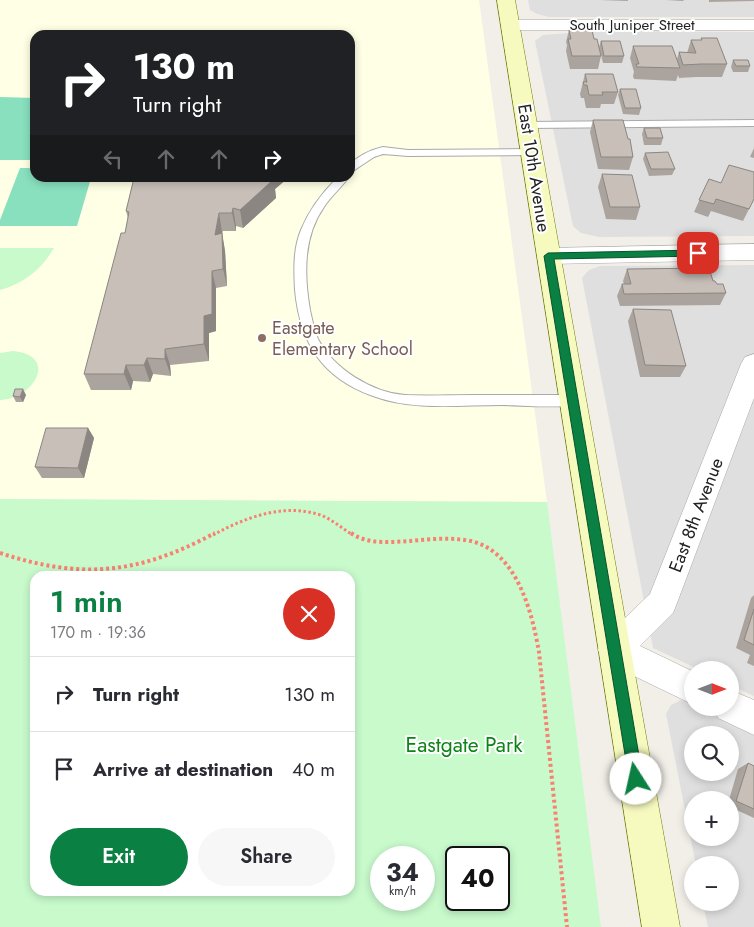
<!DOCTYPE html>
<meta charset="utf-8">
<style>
:root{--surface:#fff;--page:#f7f7f7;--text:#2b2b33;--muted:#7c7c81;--line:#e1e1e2;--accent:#0b8043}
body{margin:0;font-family:Jost,sans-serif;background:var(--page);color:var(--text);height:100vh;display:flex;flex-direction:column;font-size:19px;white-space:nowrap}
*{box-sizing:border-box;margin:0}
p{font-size:16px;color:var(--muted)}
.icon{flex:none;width:28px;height:28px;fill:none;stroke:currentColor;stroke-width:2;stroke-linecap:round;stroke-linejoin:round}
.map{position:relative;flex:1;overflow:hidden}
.sheet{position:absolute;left:30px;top:571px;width:325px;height:325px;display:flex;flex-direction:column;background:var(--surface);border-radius:15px;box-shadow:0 2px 8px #0003}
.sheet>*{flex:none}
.guide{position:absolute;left:30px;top:30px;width:325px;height:152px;border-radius:15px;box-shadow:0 2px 8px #0003;background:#202124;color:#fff;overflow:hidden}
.needle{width:32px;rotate:90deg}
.buttons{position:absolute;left:684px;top:661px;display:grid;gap:10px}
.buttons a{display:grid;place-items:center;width:55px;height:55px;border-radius:50%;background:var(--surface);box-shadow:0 2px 8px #0003;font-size:25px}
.speed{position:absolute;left:370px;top:846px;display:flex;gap:10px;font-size:25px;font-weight:700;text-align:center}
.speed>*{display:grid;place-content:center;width:65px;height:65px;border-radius:50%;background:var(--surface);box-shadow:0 2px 8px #0003;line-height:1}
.speed small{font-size:12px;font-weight:400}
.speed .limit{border:2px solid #111;border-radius:8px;background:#fff;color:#111}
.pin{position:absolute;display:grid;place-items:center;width:42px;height:42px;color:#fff;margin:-21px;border-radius:10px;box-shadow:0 2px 8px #0006}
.me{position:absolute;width:55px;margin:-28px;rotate:350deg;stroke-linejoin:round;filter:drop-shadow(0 0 4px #0008)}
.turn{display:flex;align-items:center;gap:18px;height:105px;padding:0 20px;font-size:22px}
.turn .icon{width:65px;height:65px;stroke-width:2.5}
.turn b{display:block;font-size:35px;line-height:42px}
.lanes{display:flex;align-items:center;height:48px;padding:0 20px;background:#0003;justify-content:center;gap:25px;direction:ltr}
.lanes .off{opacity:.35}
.round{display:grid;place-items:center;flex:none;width:52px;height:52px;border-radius:26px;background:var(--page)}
.headline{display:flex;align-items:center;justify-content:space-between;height:85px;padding:0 20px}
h1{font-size:30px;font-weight:600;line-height:38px;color:var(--accent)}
.primary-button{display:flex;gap:10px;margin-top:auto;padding:10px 20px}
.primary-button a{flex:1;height:58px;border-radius:30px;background:var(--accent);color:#fff;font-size:20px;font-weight:600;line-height:58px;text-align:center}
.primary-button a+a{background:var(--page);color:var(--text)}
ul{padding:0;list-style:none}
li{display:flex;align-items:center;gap:15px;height:75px;padding:0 20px;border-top:1px solid var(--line)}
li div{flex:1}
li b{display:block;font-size:19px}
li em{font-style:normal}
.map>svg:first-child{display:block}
.residential{fill:#e0dfdf;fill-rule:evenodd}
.education{fill:#ffffe5;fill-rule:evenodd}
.park{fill:#c8facc;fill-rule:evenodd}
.pitch{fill:#88e0be}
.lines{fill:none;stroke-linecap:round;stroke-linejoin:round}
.lane-casing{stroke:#a9a9a9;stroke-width:2}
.street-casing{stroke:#a9a9a9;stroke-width:1}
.secondary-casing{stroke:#707d05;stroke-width:1}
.path-far1{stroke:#fa8072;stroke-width:3;stroke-dasharray:2.5 2.5;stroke-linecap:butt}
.path{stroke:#fa8072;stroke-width:4;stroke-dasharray:3 3;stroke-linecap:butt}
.lane{fill:#fff;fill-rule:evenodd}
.street{fill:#fff;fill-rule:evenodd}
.secondary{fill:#f7fabf;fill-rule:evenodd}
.wall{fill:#aba49e}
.shaded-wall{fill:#8b8681}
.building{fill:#c7bfb8;stroke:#8b8681}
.route{fill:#0b8043;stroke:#07532c}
.education-dot{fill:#8d6e63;stroke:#fff;stroke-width:2}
.labels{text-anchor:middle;stroke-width:4;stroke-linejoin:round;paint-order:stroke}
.far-street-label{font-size:15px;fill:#222;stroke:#fff}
.street-label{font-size:18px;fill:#222;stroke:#fff}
.education-label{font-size:18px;fill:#785e54;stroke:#fff;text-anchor:start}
.near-park-label{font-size:21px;fill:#0c8416;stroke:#fff}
</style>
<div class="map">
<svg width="754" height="927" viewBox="0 0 754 927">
<rect width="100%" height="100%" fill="#f2efe9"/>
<g class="residential">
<polygon points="528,0 754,0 754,17 549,17 537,14 530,10"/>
<polygon points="594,31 754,32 754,236 599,237 581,233 573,226 535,41 543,35"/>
<polygon points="754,265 754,696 730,685 730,670 700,670 653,648 582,278 589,270 600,266"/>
<path d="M681,700L692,703V708H702L754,733V927H708L703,903L730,902V865H696L666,714L671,705ZM692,735H730V772H692ZM692,800H730V838H692Z"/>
</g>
<path class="education" d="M0,0H479L547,502L0,499ZM35,35H350V178H35Z"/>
<g class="park">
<path d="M0,248H54C41,270 24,283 0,290Z"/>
<path d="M13,351C60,356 33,399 0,400V353Z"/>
<path d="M0,499L547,502L601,927H0ZM35,576H350V891H35ZM381,858H424V900H381ZM456,858H499V900H456Z"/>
</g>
<g class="pitch">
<polygon points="0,97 35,98 35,160 0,160"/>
<polygon points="20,168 35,168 35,178 91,178 77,226 0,226 0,220"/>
</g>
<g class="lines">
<g class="lane-casing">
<g id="lane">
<polygon points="754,120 754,126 527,128 522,125 527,122"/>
<path d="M383,147L408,150L531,149L536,152L531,155L408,156L383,154L374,157L350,173V164C360,155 370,150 383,147Z"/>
<path d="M337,178H348C341,188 331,196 324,207C303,237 304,275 310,310C312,319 314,330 318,339C333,368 372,393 405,395C427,396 450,395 473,395C506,395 539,395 572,395L577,396L579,400L577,404C561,409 519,405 501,405C459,405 413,411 373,396C322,378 300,343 295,290C294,270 293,249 301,230C309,210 322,193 337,178Z"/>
</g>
</g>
<g class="street-casing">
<g id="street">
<polygon points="510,20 754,20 754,30 510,30 504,29 501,25 504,21"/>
<polygon points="754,244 754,260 548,264 540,262 537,256 540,250 548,248"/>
<polygon points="754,354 754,398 677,603 673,613 640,646 692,671 692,704 603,661 598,650 603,639 650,594 741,364 745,357"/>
<polygon points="730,690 754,700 754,735 718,718 714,708 730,708"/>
</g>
</g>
<g class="secondary-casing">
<polygon id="secondary" points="497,0 515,0 680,927 642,927"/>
</g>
<path class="path-far1" d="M213,535C246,517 286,502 323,516C334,521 343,529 353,535"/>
<g class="path">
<path d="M351,533C368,545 390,542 410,541C430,539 451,537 471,541C517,552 532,612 539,652L567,927"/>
<path d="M0,553C82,580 139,574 215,533"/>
</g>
<use href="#lane" class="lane"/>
<use href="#street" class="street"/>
<use href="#secondary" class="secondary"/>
</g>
<g class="wall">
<polygon points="599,0 628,0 628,1"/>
<polygon points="666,0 693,0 684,0 683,1"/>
<polygon points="709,0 754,0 754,1 709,2"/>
<polygon points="569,30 594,39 601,56 598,69 570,69 566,51 567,45 566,42"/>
<polygon points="701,38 727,64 722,77 696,77 679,78 678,75 676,81 634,79 633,76 634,72 630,58 633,46 677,59 679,52 687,53 691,40 701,40"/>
<polygon points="601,41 624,56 622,63 603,63 599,47"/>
<polygon points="733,60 750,66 748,72 733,72 731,67"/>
<polygon points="585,74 618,92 614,104 601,104 600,108 586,108 584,98 581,98 580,94"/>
<polygon points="620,89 641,108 639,115 623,114 618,95"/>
<polygon points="593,120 628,139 633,157 629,170 598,169 590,132"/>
<polygon points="644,128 663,138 661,145 644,145 642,134"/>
<polygon points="754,148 754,158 750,157"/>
<polygon points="645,153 675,169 672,175 649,176 643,159"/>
<polygon points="602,174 640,207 636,220 606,219 598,187"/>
<polygon points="134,178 288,178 275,189 276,198 243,228 236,226 236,231 223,231 222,234 225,251 227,286 216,288 216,331 209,333 209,361 170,365 171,376 153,374 150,382 133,381 131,390 91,390 84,374 125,233 128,218 126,211"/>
<polygon points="709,179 754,199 743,221 711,211 708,217 694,212"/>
<polygon points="627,269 713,281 726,293 720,305 620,306 617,296 622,284 624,284 623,281"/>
<polygon points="633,309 686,366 680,377 640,377 628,321"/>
<polygon points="26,395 23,402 16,402 13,396"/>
<polygon points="88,428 94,438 84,478 42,478 35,467"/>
<polygon points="754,595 754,666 747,663 750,655 736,648 751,598"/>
<polygon points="748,763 754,766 754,818 730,807 730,800 729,800 738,769"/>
</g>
<g class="shaded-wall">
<polygon points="265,178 288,178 275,189 276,198 243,228 240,210"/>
<polygon points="233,208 236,226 236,231 232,213"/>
<polygon points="219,213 225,251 227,286 215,235"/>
<polygon points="212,271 216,288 216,331 209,333 209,361 204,344 204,316"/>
<polygon points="165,349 170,365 171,376 165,359"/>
<polygon points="147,358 153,374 150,382 144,365"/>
<polygon points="126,365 133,381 131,390 124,374"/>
<polygon points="23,389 26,395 23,402 20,397"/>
<polygon points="88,428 94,438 84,478 78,468"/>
</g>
<g class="building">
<polygon points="569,30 592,30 594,39 597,39 601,56 572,56 568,39 571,39"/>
<polygon points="701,38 717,38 727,64 701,64 683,65 679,52 696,53 691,40 702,40"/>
<polygon points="601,41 620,41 624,56 604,56"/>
<polygon points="633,46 672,46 680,68 637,67 636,64 639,64"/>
<polygon points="733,60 748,60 750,66 736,66"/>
<polygon points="585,74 613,74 618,92 602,92 603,95 589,95 587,85 584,85 583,82 587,82"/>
<polygon points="620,89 636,89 641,108 625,108"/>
<polygon points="593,120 623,120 628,139 630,139 633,157 601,157"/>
<polygon points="644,128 660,128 663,138 647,138"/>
<polygon points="668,152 675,169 651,169 645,153"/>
<polygon points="729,165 754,172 754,199 749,209 716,199 714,204 699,200 709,179 721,183"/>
<polygon points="602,174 632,175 640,207 610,207"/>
<polygon points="134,178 267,178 273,180 240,210 233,208 232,213 219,213 215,235 222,233 223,269 212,271 212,314 204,316 204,344 165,349 165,359 147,358 144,365 126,365 124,374 84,374 121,233 125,233 129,212 126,211"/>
<polygon points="709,268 713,281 715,281 717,284 723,284 726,293 624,294 622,284 631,284 627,269"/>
<polygon points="633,309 671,310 686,366 645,365"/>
<polygon points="15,389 23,389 20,397 13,396"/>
<polygon points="46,428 88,428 78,468 35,467"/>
<polygon points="754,609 754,645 744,640"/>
<polygon points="748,763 754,766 754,809 736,801"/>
</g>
<polygon class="route" points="698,250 703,253 698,256 554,259 643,779 641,784 636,787 631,784 629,779 544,256 548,253"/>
<circle class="education-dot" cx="262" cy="338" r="5"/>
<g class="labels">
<g class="far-street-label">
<text x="632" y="30">South Juniper Street</text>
</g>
<g class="street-label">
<text transform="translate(534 168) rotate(81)" y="6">East 10th Avenue</text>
<text transform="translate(696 515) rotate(-69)" y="6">East 8th Avenue</text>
</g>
<g class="education-label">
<text x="272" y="334">Eastgate<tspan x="272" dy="21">Elementary School</tspan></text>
</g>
<g class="near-park-label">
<text x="464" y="752">Eastgate Park</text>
</g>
</g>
</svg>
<div class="buttons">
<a><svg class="needle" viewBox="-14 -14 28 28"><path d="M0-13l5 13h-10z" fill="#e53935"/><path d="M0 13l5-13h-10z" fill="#7c7c81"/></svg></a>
<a><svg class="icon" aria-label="search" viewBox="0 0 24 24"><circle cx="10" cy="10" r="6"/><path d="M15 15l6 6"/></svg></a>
<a>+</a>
<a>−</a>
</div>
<div class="speed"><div>34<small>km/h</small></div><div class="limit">40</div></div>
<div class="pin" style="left:698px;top:253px;background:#d93025"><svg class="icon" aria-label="arrive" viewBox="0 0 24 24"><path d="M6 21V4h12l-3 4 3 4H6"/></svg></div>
<svg class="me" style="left:636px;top:779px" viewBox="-20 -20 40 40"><circle r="19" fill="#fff"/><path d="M0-13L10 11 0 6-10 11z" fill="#0b8043"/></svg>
<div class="guide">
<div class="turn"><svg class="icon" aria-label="right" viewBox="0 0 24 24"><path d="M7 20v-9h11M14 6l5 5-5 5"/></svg><div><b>130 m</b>Turn right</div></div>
<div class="lanes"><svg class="icon off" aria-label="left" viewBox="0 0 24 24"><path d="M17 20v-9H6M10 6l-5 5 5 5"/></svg><svg class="icon off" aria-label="ahead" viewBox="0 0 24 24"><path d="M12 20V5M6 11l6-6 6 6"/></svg><svg class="icon off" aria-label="ahead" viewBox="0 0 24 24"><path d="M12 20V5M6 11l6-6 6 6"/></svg><svg class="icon" aria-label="right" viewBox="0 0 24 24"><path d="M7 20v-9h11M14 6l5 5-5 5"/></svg></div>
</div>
<section class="sheet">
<div class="headline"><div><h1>1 min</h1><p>170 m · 19:36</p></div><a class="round" style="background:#d93025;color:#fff"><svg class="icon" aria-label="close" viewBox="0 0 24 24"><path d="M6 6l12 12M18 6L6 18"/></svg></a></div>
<ul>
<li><svg class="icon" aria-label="right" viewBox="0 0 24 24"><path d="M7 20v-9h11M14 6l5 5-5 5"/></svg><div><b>Turn right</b></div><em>130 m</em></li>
<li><svg class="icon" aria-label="arrive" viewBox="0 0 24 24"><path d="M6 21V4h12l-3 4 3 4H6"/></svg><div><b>Arrive at destination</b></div><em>40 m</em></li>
</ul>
<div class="primary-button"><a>Exit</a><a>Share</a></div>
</section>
</div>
